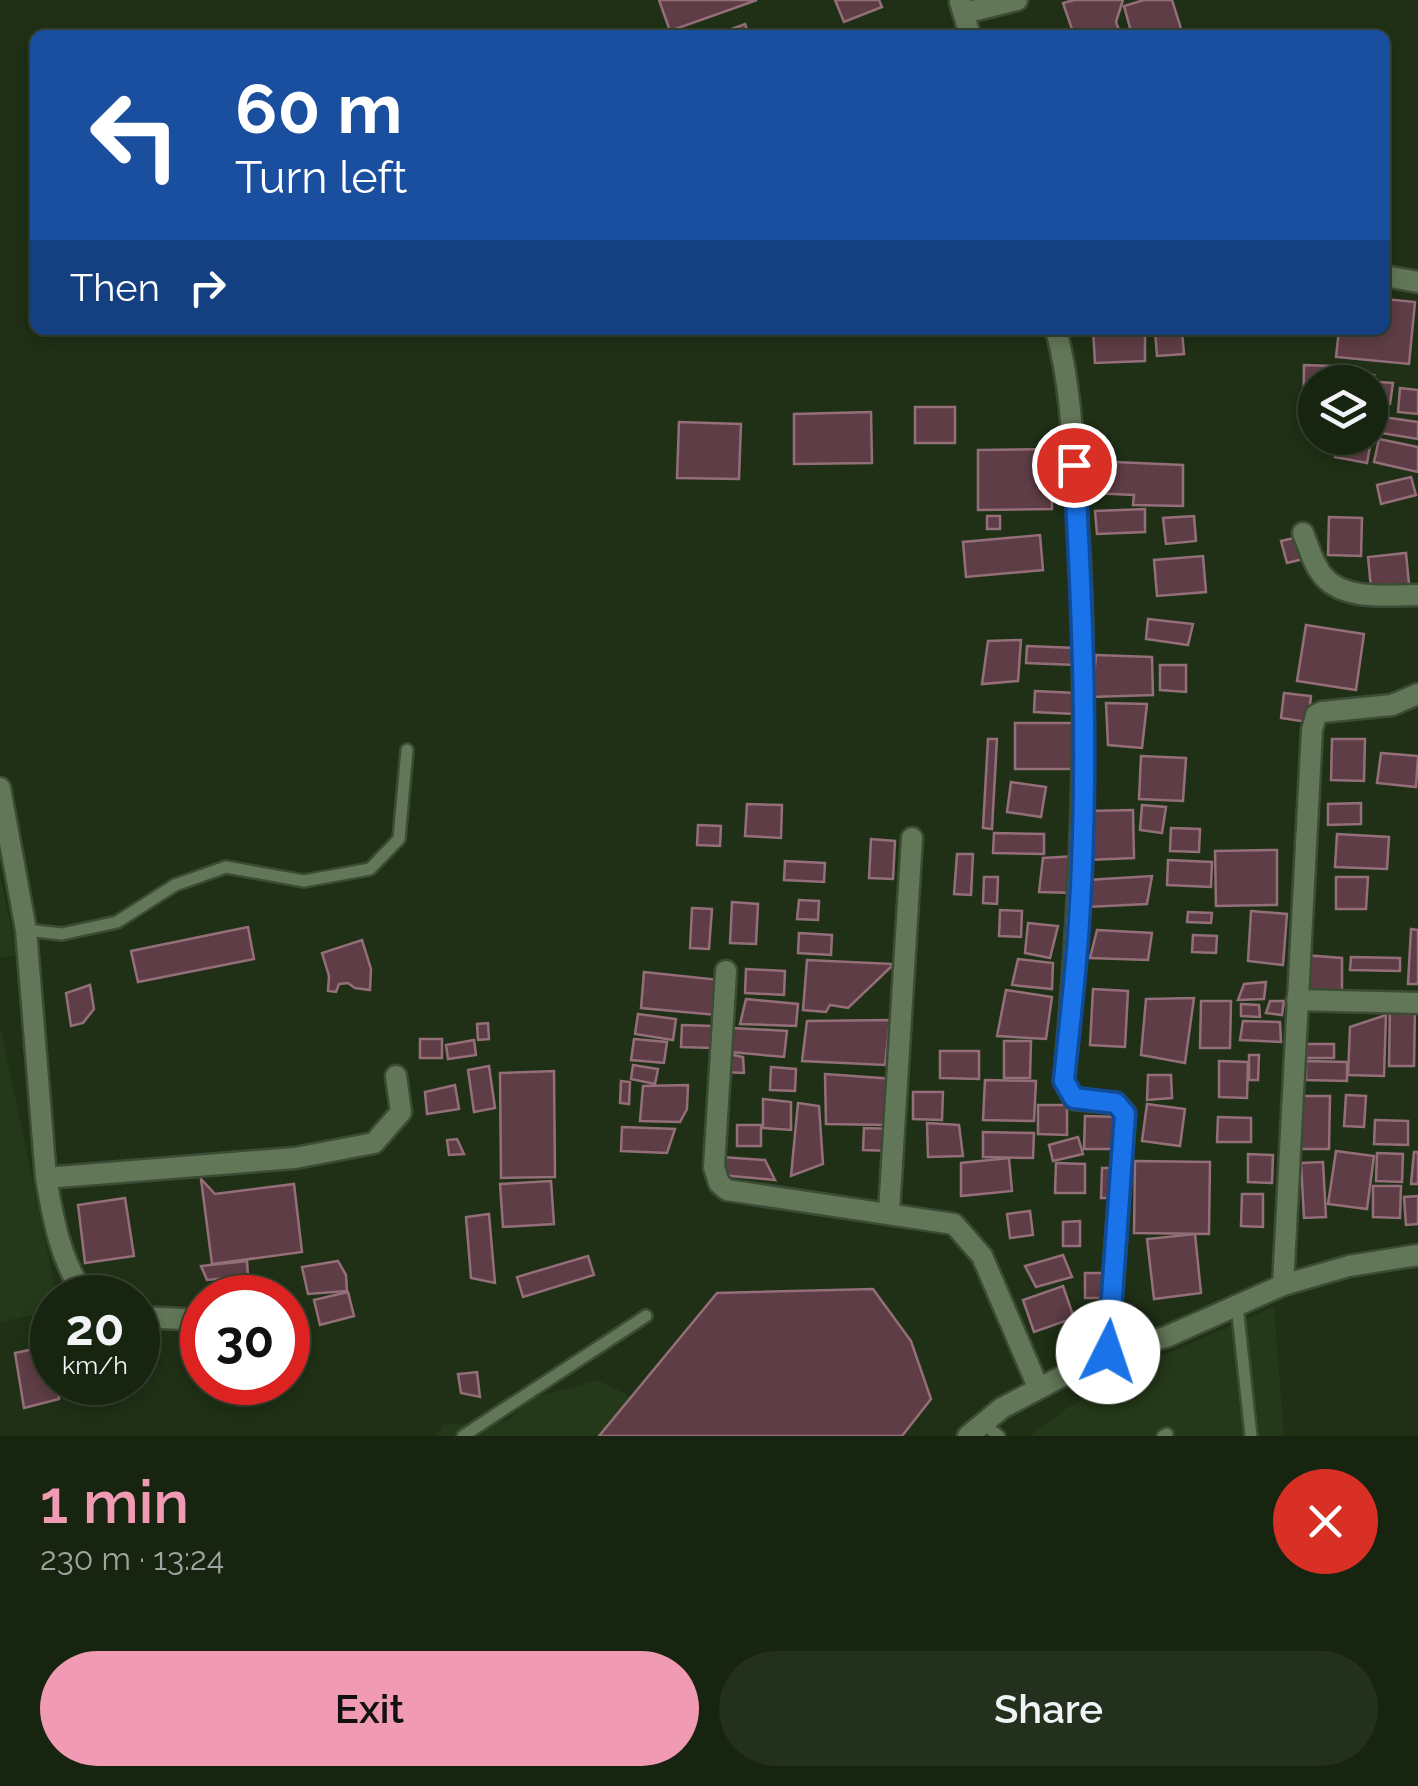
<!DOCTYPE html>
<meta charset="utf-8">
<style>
:root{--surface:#172410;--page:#24301e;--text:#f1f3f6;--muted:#9ea49f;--line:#364130;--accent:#f19ab3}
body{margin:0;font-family:Raleway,sans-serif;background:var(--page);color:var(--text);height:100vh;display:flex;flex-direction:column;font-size:38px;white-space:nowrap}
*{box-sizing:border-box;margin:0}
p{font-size:32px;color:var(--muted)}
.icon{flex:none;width:55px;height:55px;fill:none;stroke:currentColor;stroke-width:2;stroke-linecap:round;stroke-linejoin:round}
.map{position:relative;height:1436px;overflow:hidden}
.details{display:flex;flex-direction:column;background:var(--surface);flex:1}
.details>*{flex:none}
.hud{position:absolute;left:30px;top:30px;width:1360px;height:305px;border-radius:15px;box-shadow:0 5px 15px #0003,0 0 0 2px var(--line);background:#1a4fa0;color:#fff;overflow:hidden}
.buttons{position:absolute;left:1298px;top:365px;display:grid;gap:20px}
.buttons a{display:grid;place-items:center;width:90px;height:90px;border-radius:50%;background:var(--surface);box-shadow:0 5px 15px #0003,0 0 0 2px var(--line);font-size:50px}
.speed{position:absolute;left:30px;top:1275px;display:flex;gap:20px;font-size:50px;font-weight:700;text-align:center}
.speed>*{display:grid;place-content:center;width:130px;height:130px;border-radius:50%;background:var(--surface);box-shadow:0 5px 15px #0003,0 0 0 2px var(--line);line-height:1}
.speed small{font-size:25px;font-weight:400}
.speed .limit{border:15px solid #d22;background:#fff;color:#111}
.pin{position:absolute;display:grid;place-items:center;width:85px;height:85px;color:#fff;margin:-42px;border:5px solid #fff;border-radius:50%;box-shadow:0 2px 10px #0007}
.me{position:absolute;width:110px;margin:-55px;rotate:4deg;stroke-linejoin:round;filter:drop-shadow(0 0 8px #0008)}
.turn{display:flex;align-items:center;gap:35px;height:210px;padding:0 40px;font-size:45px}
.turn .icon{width:130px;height:130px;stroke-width:2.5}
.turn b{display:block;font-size:70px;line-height:85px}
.then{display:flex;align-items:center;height:95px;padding:0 40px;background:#0003;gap:20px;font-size:38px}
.round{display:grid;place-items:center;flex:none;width:105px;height:105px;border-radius:52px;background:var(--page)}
.head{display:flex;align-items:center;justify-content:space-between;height:170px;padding:0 40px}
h1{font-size:60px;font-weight:600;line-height:75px;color:var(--accent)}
.cta{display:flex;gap:20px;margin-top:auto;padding:20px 40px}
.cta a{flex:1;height:115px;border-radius:60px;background:var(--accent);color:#111;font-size:40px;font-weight:600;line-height:115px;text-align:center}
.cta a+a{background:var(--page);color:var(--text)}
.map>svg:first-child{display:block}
.built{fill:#243919}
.building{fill:#5f3d46;stroke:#946f79;stroke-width:2.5}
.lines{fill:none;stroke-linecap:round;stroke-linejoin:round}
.service-casing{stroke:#3c4c34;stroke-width:16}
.minor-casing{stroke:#3c4c34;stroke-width:25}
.tertiary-casing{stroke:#3c4c34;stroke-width:25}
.service{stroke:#627658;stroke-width:11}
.minor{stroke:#627658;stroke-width:20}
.tertiary{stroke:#627658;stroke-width:20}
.route-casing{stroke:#114b97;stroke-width:25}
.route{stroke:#1a73e8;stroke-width:18}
</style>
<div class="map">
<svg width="1418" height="1436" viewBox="0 0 1418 1436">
<rect width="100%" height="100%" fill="#1f3016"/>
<g class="built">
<polygon points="0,876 17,955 0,958"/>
<polygon points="0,1025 57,1297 52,1298 52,1311 0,1322"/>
<polygon points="1274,1307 1284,1436 1030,1436 1066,1409 1152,1360"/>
<polygon points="597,1380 646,1404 669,1436 436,1436 444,1425 509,1420 527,1400"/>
</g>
<g class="building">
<polygon points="659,0 757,0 670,31"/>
<polygon points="835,0 879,0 882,7 844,22"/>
<polygon points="1074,0 1123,0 1116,22 1121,35 1074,35 1063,3"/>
<polygon points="1144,0 1172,0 1183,35 1132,35 1124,6"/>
<polygon points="745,24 749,35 715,35"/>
<polygon points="1385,299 1415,302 1409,364 1336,357 1339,330 1385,330"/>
<polygon points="1093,330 1145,330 1145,361 1095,363"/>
<polygon points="1155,330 1182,330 1184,354 1157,356"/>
<polygon points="1304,365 1332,366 1331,382 1315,382 1315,422 1303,422"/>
<polygon points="1340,371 1374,375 1372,400 1370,382 1338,382"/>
<polygon points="1380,382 1393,383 1390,404 1378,402"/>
<polygon points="1400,388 1418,390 1418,414 1398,412"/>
<rect x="915" y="407" width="40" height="36"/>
<polygon points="871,412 872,463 794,464 794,414"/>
<polygon points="1383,417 1418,422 1418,439 1381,433"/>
<polygon points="679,422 741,424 739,479 677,478"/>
<polygon points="1370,435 1372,436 1367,463 1335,457 1338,438"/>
<polygon points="1379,439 1418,447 1418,472 1374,462"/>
<polygon points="1051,449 1052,509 978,510 978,450"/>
<polygon points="1091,461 1183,465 1183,506 1133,505 1134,495 1092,493"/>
<polygon points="1411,477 1416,495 1381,504 1377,485"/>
<polygon points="1145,509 1145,532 1097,534 1095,511"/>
<rect x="987" y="516" width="13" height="13"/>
<polygon points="1194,516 1196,541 1166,544 1163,518"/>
<polygon points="1329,517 1362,518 1361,556 1328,555"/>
<polygon points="1040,535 1043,570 966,577 963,542"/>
<polygon points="1298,537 1303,559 1287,563 1281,541"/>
<polygon points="1406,553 1409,584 1371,588 1368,557"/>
<polygon points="1203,556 1206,592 1157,596 1154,560"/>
<polygon points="1148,619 1193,624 1188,645 1146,639"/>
<polygon points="1306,625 1364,634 1356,690 1297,681"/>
<polygon points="1021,640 1018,681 982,684 988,641"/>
<polygon points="1027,646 1076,648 1075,665 1026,663"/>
<polygon points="1096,655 1152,657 1153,695 1092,697"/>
<polygon points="1160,665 1186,665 1186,692 1160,690"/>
<polygon points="1035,691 1075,693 1074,714 1034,712"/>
<polygon points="1284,693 1311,696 1308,722 1281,718"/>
<polygon points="1106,703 1147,704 1142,748 1108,745"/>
<rect x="1015" y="723" width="58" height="46"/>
<polygon points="988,739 997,739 992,829 983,828"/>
<polygon points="1332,739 1365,739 1364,781 1331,780"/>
<polygon points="1381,753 1418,756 1416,787 1377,783"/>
<polygon points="1141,756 1186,758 1183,801 1139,799"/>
<polygon points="1011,782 1046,787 1041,817 1007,812"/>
<polygon points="1361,803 1361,824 1328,825 1328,804"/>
<polygon points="747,804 782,805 781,838 745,836"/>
<polygon points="1142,805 1166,807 1162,833 1140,830"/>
<polygon points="1133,810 1134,858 1088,860 1087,811"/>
<polygon points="698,825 721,826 720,846 697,845"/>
<polygon points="1171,828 1200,829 1199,852 1170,851"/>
<polygon points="994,833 1044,834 1044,854 993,853"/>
<polygon points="1337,834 1389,837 1387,869 1335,867"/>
<polygon points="871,839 895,841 893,879 869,878"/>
<polygon points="1277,850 1277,905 1216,906 1215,851"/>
<polygon points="957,854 973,854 971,895 954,894"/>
<polygon points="1076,856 1074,893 1039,892 1043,858"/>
<polygon points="1168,860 1212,862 1211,887 1167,885"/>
<polygon points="785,861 825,863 824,882 784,880"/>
<polygon points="1152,876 1147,904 1087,907 1087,880"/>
<polygon points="984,877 998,877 997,904 983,903"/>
<polygon points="1336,877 1368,877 1366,909 1336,909"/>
<polygon points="799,900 819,901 818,920 797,919"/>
<polygon points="732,902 758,904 756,944 730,943"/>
<polygon points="692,908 712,909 709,949 690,948"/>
<polygon points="1000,910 1022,911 1021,937 999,936"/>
<polygon points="1251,911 1287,914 1283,965 1248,961"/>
<polygon points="1188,912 1212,913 1211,923 1187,922"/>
<polygon points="1028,923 1058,926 1050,958 1025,953"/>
<polygon points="248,927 254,959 138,982 131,951"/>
<polygon points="1411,929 1418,930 1418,984 1408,984"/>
<polygon points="1097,930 1152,933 1148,960 1090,958"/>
<polygon points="799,933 832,935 831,955 798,953"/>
<polygon points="1193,935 1217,936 1216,953 1192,952"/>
<polygon points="362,940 371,969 370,990 355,988 348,983 339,984 336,992 328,991 329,976 322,953"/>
<polygon points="1304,955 1342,958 1342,995 1304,995"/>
<polygon points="1351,957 1400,958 1400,971 1350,970"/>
<polygon points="1018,959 1053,963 1052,989 1012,985"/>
<polygon points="807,960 894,964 848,1008 830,1005 826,1012 803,1010"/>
<polygon points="746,969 785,971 784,995 745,993"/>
<polygon points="644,972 720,980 716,1015 641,1008"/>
<polygon points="1266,982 1264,999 1238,1000 1244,984"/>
<polygon points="90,985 94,1009 83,1023 71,1026 66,993"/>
<polygon points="1093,989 1128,991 1125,1047 1090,1045"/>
<polygon points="1006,990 1052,997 1046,1039 997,1036"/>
<polygon points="1194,998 1185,1063 1141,1055 1146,999"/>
<polygon points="746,999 798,1004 796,1026 740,1024"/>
<polygon points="1201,1001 1231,1001 1230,1048 1200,1048"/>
<polygon points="1270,1001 1284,1001 1282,1015 1266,1013"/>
<polygon points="1241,1004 1259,1005 1260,1017 1241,1016"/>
<polygon points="1390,1005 1415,1005 1414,1066 1389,1066"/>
<polygon points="638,1014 676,1019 673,1040 635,1034"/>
<polygon points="1386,1015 1384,1076 1348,1075 1350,1027"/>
<polygon points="890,1020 885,1065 802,1061 807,1021"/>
<polygon points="1243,1021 1280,1022 1281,1042 1240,1040"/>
<polygon points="488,1023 489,1039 478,1040 477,1024"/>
<polygon points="682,1025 713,1026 712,1048 681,1047"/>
<polygon points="733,1028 787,1031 784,1057 731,1052"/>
<rect x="420" y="1039" width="22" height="19"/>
<polygon points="634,1039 667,1042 664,1063 631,1060"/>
<polygon points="474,1040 476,1055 448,1059 446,1045"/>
<polygon points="1004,1041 1031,1041 1030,1078 1004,1078"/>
<rect x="1306" y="1044" width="28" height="14"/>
<polygon points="940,1051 979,1051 979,1079 940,1078"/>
<polygon points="724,1053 743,1057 744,1073 723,1072"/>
<polygon points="1249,1055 1259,1055 1258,1080 1249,1080"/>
<polygon points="1219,1061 1248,1062 1247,1098 1219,1097"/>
<polygon points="1306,1061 1347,1062 1347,1081 1306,1080"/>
<polygon points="633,1065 658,1069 655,1084 631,1079"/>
<polygon points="489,1066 495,1108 474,1112 468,1070"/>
<polygon points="771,1067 796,1069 795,1091 770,1090"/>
<polygon points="554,1071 555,1177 501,1178 500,1073"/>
<polygon points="825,1074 894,1079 886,1125 826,1124"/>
<polygon points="1148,1075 1171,1075 1172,1098 1147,1100"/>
<polygon points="985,1080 1036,1081 1034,1121 983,1120"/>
<polygon points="621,1081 630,1082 629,1104 620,1103"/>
<polygon points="455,1085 459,1109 427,1114 425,1092"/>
<polygon points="688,1085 687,1109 680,1122 640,1121 643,1086"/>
<polygon points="913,1092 943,1092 942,1120 913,1119"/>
<polygon points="1346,1095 1366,1096 1364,1127 1344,1126"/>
<polygon points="1298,1096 1330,1096 1329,1149 1297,1149"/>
<polygon points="763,1099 791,1102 791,1130 763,1128"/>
<polygon points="798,1103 819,1106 823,1164 791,1176"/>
<polygon points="1147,1104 1185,1109 1180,1146 1142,1141"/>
<polygon points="1038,1105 1067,1105 1067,1135 1038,1134"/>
<polygon points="1085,1116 1118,1117 1118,1149 1084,1149"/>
<polygon points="1218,1117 1251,1118 1251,1142 1217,1142"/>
<polygon points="1375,1120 1408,1121 1408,1145 1374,1144"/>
<polygon points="927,1123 959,1125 963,1156 928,1157"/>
<rect x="737" y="1125" width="24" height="21"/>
<polygon points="622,1127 675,1129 667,1153 621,1151"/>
<polygon points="864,1128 892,1129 891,1151 863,1150"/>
<polygon points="983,1132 1034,1133 1033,1158 983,1157"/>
<polygon points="1078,1137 1083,1154 1053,1161 1049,1145"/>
<polygon points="457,1139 464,1154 449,1155 447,1140"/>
<polygon points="1336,1151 1374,1156 1367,1209 1328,1204"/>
<polygon points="1414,1152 1418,1152 1418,1184 1411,1184"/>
<polygon points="1377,1153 1403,1154 1402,1182 1376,1181"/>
<polygon points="1248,1154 1273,1155 1272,1183 1248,1182"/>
<polygon points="721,1157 765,1160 775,1180 720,1175"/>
<polygon points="1009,1158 1012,1191 961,1196 961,1163"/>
<polygon points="1135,1161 1210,1162 1209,1234 1134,1233"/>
<polygon points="1323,1162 1326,1217 1304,1218 1301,1163"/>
<polygon points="1056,1163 1085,1164 1085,1193 1055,1193"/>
<polygon points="1102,1168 1115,1168 1114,1198 1101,1198"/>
<polygon points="201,1179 215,1194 294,1184 302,1252 212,1264"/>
<polygon points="551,1181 554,1224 503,1227 500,1184"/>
<polygon points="1373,1186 1401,1186 1400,1218 1373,1217"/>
<polygon points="1242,1194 1263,1194 1263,1227 1241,1226"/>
<polygon points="1418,1196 1418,1224 1406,1225 1404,1197"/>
<polygon points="125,1198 134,1256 85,1263 78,1205"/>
<polygon points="1030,1211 1033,1235 1010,1238 1007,1214"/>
<polygon points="489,1214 495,1283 471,1278 466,1217"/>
<polygon points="1080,1221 1080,1246 1063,1246 1063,1222"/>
<polygon points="1195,1234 1201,1293 1154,1299 1147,1239"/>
<polygon points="1063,1255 1072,1277 1036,1287 1025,1266"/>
<polygon points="588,1256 594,1275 523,1297 517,1277"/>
<polygon points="247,1261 248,1276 207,1280 201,1266"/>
<polygon points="338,1261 346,1275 347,1291 308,1294 302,1267"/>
<polygon points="1085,1273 1107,1273 1106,1298 1085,1298"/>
<polygon points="1063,1286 1074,1318 1034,1332 1023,1300"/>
<polygon points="873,1289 911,1341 931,1399 902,1436 599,1436 717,1293"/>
<polygon points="348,1292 354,1316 320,1325 314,1300"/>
<polygon points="52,1345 52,1382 57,1382 59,1399 24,1408 15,1353"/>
<polygon points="477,1372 480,1397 461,1393 458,1374"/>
</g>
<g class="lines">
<g class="service-casing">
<g id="service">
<polyline points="26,930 62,934 117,922 175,885 226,867 304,881 370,869 399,839 407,750"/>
<polyline points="1237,1305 1251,1436"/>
<polyline points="982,1423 999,1436"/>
<polyline points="463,1436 646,1316"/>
<polyline points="1163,1436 1167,1434"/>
</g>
</g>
<g class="minor-casing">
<g id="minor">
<polyline points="960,2 970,35"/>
<polyline points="964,13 1017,0"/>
<polyline points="1385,276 1418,282"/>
<path d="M1056,330C1072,389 1073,451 1077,511C1090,702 1082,891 1064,1081L1074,1099L1116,1103L1125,1113L1108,1352"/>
<path d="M1303,533C1309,547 1313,565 1324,577C1345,601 1390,595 1418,595"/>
<polyline points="0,788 26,930 46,1178 295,1158 374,1143 401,1112 396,1076"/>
<polyline points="726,971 714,1167 719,1183 727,1190 954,1224 982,1256 1038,1387"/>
<polyline points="1297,1000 1418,1003"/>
<path d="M46,1178C53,1219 61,1264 87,1298"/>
<polyline points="889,1212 912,838"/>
<polyline points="1283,1285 1312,730 1316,715 1322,712 1392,705 1418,694"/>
<polyline points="138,1317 183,1319"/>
</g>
</g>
<g class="tertiary-casing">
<polyline id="tertiary" points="968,1436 1002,1408 1108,1352 1166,1337 1283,1285 1349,1266 1418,1255"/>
</g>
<use href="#service" class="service"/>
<use href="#minor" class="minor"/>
<use href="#tertiary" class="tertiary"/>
</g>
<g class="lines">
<g class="route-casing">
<path id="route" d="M1074,465C1083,616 1089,770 1079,922C1076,975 1069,1028 1064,1081L1074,1098L1116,1103L1125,1114L1108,1352"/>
</g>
<use href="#route" class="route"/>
</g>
</svg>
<div class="buttons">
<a><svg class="icon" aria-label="layers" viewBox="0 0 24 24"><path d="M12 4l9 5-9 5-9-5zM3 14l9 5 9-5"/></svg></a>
</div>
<div class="speed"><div>20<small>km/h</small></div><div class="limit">30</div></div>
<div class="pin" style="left:1074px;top:465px;background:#d93025"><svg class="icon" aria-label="arrive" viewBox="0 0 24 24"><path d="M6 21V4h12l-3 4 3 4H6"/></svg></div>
<svg class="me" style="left:1108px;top:1352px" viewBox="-20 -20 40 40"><circle r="19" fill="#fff"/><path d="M0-13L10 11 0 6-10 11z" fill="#1a73e8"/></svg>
<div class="hud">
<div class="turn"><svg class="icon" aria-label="left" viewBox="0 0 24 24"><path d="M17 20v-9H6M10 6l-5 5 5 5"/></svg><div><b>60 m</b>Turn left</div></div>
<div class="then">Then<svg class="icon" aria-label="right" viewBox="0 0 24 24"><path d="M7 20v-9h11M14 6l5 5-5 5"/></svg></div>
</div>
</div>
<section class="details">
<div class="head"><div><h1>1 min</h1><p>230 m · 13:24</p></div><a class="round" style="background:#d93025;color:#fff"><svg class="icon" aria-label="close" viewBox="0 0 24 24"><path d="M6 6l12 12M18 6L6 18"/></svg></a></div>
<div class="cta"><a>Exit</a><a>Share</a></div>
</section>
